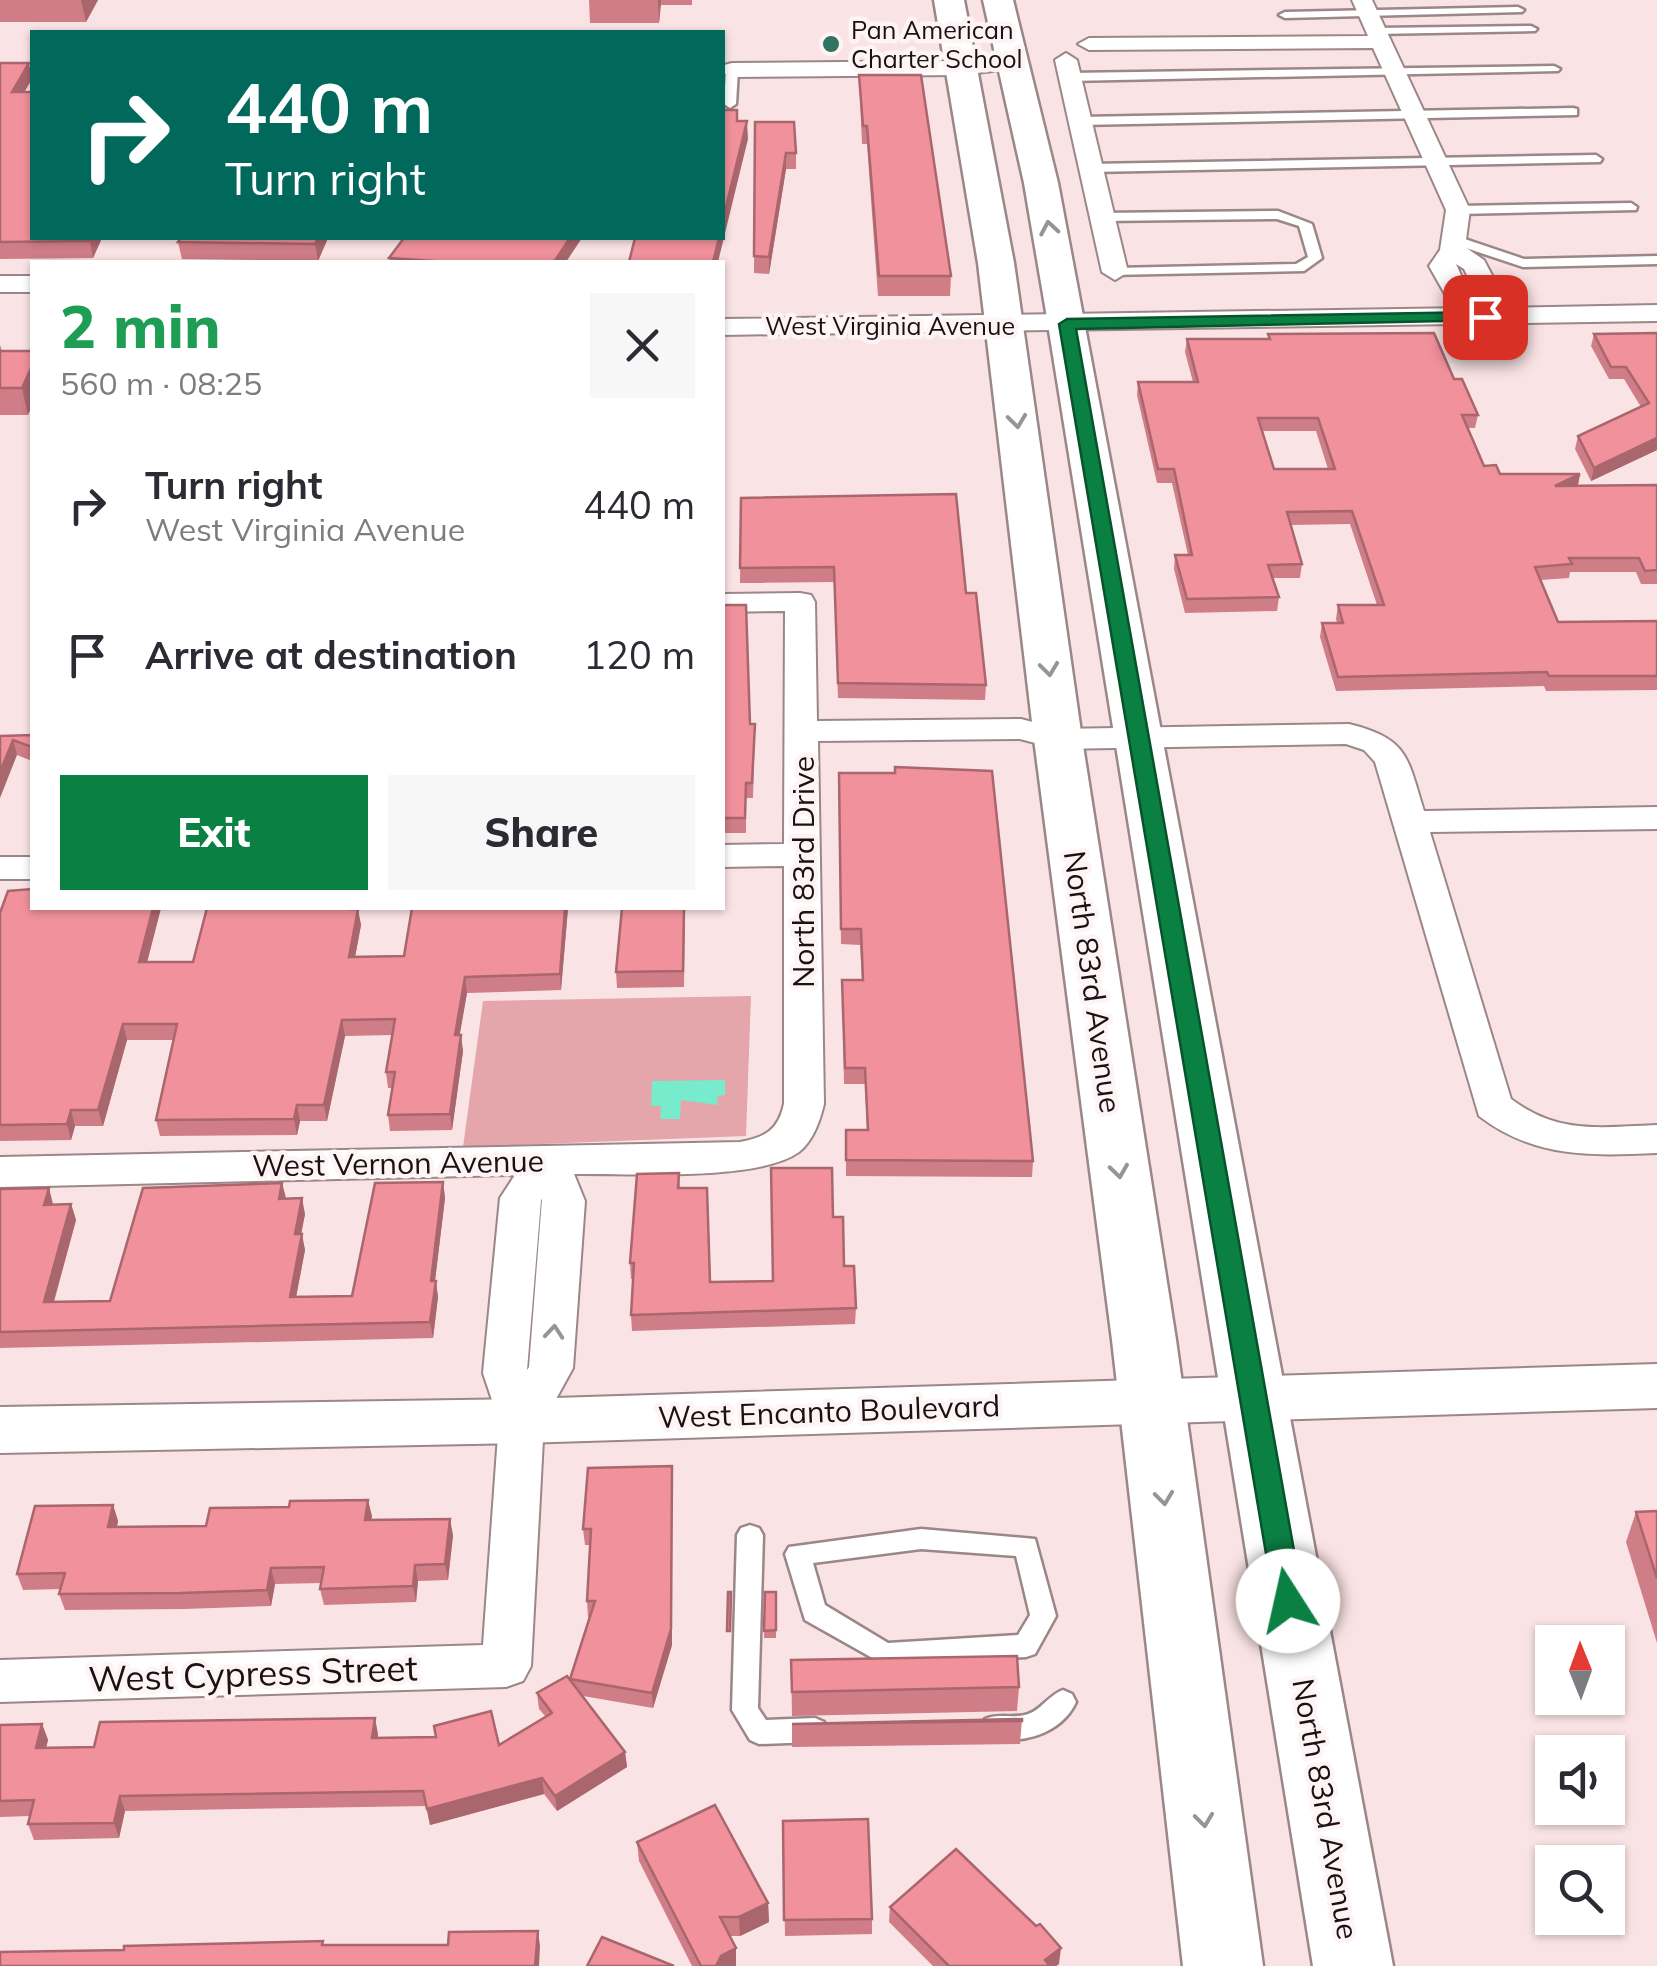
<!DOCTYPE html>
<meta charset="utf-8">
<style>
:root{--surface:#fff;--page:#f7f7f7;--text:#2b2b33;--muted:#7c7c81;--accent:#0b8043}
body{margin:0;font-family:Mulish,sans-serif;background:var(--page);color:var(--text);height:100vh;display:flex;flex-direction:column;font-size:38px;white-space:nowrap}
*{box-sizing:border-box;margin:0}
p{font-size:32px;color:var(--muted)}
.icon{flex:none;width:55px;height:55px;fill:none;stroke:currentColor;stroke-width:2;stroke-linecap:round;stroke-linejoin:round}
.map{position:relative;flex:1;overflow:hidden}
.details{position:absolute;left:30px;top:260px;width:695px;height:650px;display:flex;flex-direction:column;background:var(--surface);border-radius:0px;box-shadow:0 2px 8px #0004}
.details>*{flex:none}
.guide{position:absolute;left:30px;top:30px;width:695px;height:210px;border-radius:0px;box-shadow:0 2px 8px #0004;background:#00695c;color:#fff;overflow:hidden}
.needle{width:65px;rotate:359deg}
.fabs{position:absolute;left:1535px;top:1625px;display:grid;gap:20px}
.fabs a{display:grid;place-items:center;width:90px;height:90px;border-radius:0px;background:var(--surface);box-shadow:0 2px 8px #0004;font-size:50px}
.pin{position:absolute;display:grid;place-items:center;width:85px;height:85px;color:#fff;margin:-42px;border-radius:20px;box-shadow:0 5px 15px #0006}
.me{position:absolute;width:110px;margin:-55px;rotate:350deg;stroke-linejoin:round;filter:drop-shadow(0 0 8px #0008)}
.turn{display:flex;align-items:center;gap:35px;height:210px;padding:0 30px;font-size:45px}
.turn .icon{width:130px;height:130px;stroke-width:2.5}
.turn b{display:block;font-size:70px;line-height:85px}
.round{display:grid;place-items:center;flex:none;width:105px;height:105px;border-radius:0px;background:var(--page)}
.headline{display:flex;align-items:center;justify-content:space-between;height:170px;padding:0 30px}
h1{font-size:60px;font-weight:800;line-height:75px;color:#1e9e55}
.primary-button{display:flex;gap:20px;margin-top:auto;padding:20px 30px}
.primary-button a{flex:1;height:115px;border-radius:0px;background:var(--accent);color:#fff;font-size:40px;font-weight:800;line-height:115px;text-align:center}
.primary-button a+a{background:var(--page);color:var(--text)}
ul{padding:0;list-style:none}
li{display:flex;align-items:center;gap:30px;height:150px;padding:0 30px}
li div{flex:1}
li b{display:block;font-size:38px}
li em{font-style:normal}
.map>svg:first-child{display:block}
.green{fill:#e4a5ab}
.water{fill:#77ebcb}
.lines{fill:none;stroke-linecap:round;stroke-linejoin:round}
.service-casing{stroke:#9b8688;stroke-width:5}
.minor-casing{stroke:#9b8688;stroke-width:4}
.tertiary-casing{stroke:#9b8688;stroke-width:4}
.secondary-casing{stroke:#9b8688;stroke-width:5}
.service{fill:#fff;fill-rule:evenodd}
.minor{fill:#fff;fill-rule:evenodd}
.tertiary{fill:#fff;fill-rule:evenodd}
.secondary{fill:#fff;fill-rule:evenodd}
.wall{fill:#cf7d86;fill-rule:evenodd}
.shaded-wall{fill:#a9666d}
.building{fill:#f1919c;stroke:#a9666d;stroke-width:2.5;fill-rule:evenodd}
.oneway{stroke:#989494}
.route{fill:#0b8043;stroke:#07532c;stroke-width:2.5}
.poi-dot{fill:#337362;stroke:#fef4f5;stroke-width:4}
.labels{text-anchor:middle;stroke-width:9;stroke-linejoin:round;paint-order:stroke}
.far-poi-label{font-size:25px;fill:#191112;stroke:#fef4f5;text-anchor:start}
.far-street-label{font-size:25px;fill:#191112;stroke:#fef4f5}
.street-label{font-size:30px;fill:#191112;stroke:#fef4f5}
.near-street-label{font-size:35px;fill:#191112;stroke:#fef4f5}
</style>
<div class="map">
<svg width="1657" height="1966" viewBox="0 0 1657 1966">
<rect width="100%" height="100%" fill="#fae3e4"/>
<polygon class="green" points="751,996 746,1136 463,1147 483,1001"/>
<polygon class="water" points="725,1080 725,1095 718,1096 717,1105 681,1100 680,1119 660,1119 661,1106 651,1106 652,1081"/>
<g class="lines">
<g class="service-casing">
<g id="service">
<polygon points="1518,7 1524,10 1522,12 1285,18 1279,15 1285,12"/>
<polygon points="1531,26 1537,29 1535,31 1376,34 1370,31 1376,28"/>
<polygon points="1554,66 1560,69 1558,71 1069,81 1063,77 1069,73"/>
<polygon points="732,67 738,70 736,104 730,108 724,104 726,70"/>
<polygon points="1573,108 1577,109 1577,115 1080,125 1074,121 1080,117"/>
<polygon points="1596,155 1602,159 1600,162 1091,172 1085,168 1091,164"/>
<polygon points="1631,203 1637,207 1636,210 1458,214 1452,210 1458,206"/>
<polygon points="1278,211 1312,224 1322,258 1304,271 1110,275 1110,269 1115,268 1296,264 1308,257 1299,226 1277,219 1102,221 1096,217 1102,213"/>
<polygon points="1453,235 1524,259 1657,256 1657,264 1523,267 1448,242 1446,239"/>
<polygon points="750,1525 759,1528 763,1535 758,1708 766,1720 815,1718 824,1722 828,1730 824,1738 815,1742 759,1744 750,1740 732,1710 737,1535 741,1528"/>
<path d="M921,1529L1035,1539L1056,1616L1035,1654L1026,1657L885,1665L805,1620L785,1554L789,1547ZM921,1549L1016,1556L1030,1615L1018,1635L888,1643L825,1605L813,1563Z"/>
<path d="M1063,1690L1072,1694L1076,1702C1061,1735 1017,1747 985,1735L981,1727L985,1719C999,1713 1014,1719 1028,1714C1040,1711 1049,1695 1063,1690Z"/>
</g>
</g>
<g class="minor-casing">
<g id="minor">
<path d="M1352,0H1372L1470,210L1465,247L1484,260L1504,298L1493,308L1657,305V321L722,335V319L1466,308L1450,303L1429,266L1440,250L1446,210L1373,48L1089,50L1078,44L1089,38L1368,36ZM1456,264L1464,269L1476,294L1469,293Z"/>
<polygon points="1066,53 1077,60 1128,272 1115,280 1102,272 1055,60"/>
<polygon points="1010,56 1018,58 1021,63 1018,68 960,75 732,77 722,72 724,65 732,63 960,61"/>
<rect x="0" y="276" width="32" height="16"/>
<path d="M800,593L811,595L815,602L817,721L1021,719L1059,729L1349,724C1409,739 1407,757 1424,811L1657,807V829L1430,832L1511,1099C1559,1135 1600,1127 1657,1125V1153C1590,1156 1534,1158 1479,1116L1375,762L1364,750L1346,744L1058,749L1020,739L818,741L824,1104C820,1121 813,1141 799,1152C758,1182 627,1173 574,1174L585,1201L573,1368L544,1421L531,1666L523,1681L506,1687L0,1702V1660L483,1645L499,1421L483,1373L500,1198L515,1175L0,1187V1157L740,1142C766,1137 778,1130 784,1104V866L722,867V845L784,844L785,611L722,612V594ZM542,1199L529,1367L527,1370L541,1200Z"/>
<rect x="0" y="857" width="32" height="22"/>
</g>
</g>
<g class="tertiary-casing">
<polygon id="tertiary" points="1657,1364 1657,1408 522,1443 0,1453 0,1407 522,1399"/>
</g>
<g class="secondary-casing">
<g id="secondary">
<polygon points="934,0 964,0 1014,263 1082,739 1176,1340 1263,1966 1183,1966 1112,1340 1034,739 978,263"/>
<polygon points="983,0 1013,0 1058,183 1393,1966 1313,1966 1045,306 1024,183"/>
</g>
</g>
<use href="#service" class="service"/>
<use href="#minor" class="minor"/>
<use href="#tertiary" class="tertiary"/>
<use href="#secondary" class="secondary"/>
</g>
<g class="wall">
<polygon points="0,0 98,0 86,22 0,22"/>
<polygon points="589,0 692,0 692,5 661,5 659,23 590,23"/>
<polygon points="0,63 32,79 24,92 32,238 102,238 93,258 0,259"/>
<polygon points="859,75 951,276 950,296 878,296 867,144 862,144"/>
<polygon points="755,122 796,153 796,169 786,169 769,274 754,273"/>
<polygon points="181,238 328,238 318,261 182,259 178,242"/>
<polygon points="389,258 566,262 390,262"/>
<polygon points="1657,333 1657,450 1591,481 1575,449 1578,436 1641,407 1624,379 1609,379 1591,346 1594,334"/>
<path d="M1268,334L1454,379L1478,415L1475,428H1468L1484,466L1500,474H1580L1578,486L1657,485V584H1641L1636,572H1570L1569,578L1540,580L1558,622L1657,621V690L1546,691L1544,686L1336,691L1320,637L1322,623H1337L1336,619L1338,605H1377L1350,524L1291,525L1302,564L1300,578H1273L1279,597L1277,611L1185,613L1174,569L1175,555H1188L1172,483H1157L1137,395L1138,382H1193L1185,352L1187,339H1268ZM1262,431H1316L1328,469H1274Z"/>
<polygon points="0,345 2,351 32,351 32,405 28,415 0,415"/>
<polygon points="741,498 986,685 985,700 838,698 834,582 740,583"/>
<polygon points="722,605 750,724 755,724 753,798 746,798 746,833 722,833"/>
<polygon points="32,735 32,761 17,755 0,736"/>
<polygon points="839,773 1033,1161 1032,1177 846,1176 846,1130 867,1130 865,1084 844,1084 842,980 862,980 860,945 841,944"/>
<polygon points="32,890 32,908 161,908 147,962 193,962 207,908 357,908 361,925 355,957 404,956 412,908 568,908 561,990 467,993 459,1035 463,1051 452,1130 390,1131 388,1115 392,1088 388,1088 386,1072 392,1035 345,1036 327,1121 300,1121 297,1135 160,1136 156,1120 174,1040 127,1040 103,1126 75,1126 71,1140 0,1141 0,913"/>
<polygon points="685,908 684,987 617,988 616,972"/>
<polygon points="679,1173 680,1188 710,1282 773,1281 833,1217 856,1308 855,1324 632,1331 631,1315 633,1279 631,1279 630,1263"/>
<polygon points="443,1182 445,1198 435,1281 438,1297 433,1338 0,1348 0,1189 53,1204 71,1204 76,1220 54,1302 110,1301 282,1183 286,1198 305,1214 301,1234 305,1250 296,1297 352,1296"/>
<polygon points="672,1466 672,1645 653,1708 583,1696 625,1752 627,1767 557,1811 544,1794 430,1825 426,1806 125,1811 119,1838 34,1840 28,1824 30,1816 0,1817 0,1725 42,1724 48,1740 46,1748 94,1747 378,1734 378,1738 499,1745 546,1717 539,1709 537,1693 570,1680 590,1617 588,1617 587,1601 590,1545 585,1545 583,1529"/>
<polygon points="113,1505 118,1521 117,1527 206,1526 372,1516 371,1520 453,1535 448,1580 418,1581 416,1602 324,1605 320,1589 321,1583 275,1584 271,1606 184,1609 65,1610 59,1594 61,1589 23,1590 17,1574"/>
<polygon points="1657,1511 1657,1643 1626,1542 1636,1512"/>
<polygon points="765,1592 776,1592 776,1638 764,1638"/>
<polygon points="791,1660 1019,1687 1017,1711 792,1716"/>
<polygon points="1022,1719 1020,1744 792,1747 792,1724"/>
<polygon points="783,1821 872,1919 872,1934 785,1936"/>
<polygon points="637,1842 768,1903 769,1922 740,1936 729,1936 736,1966 692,1966 639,1861"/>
<polygon points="890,1907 1059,1964 1056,1966 933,1966 889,1922"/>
</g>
<g class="shaded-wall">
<polygon points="81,0 98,0 86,22"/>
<polygon points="658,0 661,0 659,23"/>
<polygon points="29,63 32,79 15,108 12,92"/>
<polygon points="747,121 748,139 718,262 713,262 719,238 722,238 722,223"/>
<polygon points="786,153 786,169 769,274 769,257"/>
<polygon points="91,238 102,238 93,258 90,241"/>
<polygon points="318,238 328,238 318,261 315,244"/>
<polygon points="570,238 582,238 566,262 554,262"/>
<polygon points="32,366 32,405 28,415 22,388"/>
<polygon points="1657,438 1657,450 1591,481 1594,468"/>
<polygon points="1580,474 1577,488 1555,486"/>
<polygon points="13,740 17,755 0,798 0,772"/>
<polygon points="153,908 161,908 143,978 139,962"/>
<polygon points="565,908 568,908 561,990 560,974"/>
<polygon points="358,909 361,925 352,973 349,957"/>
<polygon points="465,977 467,993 457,1051 455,1035"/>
<polygon points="342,1020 345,1036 327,1121 324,1105"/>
<polygon points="123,1024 127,1040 103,1126 98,1110"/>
<polygon points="461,1035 463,1051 452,1130 450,1114"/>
<polygon points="297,1105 300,1121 297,1135 294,1119"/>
<polygon points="71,1110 75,1126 71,1140 67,1124"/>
<polygon points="443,1182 445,1198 433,1297 431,1281"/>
<polygon points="282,1183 286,1199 279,1199"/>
<polygon points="49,1188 53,1204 44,1205"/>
<polygon points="302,1198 305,1214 298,1250 295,1234"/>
<polygon points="71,1204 76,1220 49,1318 44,1302"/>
<polygon points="302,1234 305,1250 293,1313 290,1297"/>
<polygon points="436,1281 438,1297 433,1338 430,1322"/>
<polygon points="672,1466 672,1645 653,1708 652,1693"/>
<polygon points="368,1500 372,1516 369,1536 365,1520"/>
<polygon points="113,1505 118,1521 113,1543 108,1527"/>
<polygon points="450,1519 453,1535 448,1580 445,1564"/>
<polygon points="415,1565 418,1581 416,1602 413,1586"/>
<polygon points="271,1568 275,1584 271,1606 267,1590"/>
<polygon points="375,1718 378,1734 375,1754 372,1738"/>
<polygon points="42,1724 48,1740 42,1763 36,1748"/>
<polygon points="625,1752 627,1767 557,1811 555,1796"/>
<polygon points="542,1778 544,1794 430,1825 427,1809"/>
<polygon points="120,1796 125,1811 119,1838 114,1823"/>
<polygon points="768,1903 769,1922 740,1936 739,1917"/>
<polygon points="538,1931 540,1946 539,1966 535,1966"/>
<polygon points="736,1948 736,1966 716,1966 721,1956"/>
<polygon points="1061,1948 1059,1964 1056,1966 1044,1966 1045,1960"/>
</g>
<g class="building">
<polygon points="0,63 29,63 12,92 32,92 32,238 91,238 90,241 0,242"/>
<polygon points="859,75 921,75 951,276 879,276 867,126 863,126"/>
<polygon points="722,110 737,110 737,121 747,121 722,223"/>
<polygon points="755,122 794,122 796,153 786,153 769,257 754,256"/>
<polygon points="181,238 318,238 315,244 178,242"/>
<polygon points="404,238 570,238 554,262 448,262 389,258"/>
<polygon points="635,238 719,238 713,262 629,262"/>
<path d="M1434,333L1454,379H1462L1478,415H1462L1484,466L1496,465L1500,474H1580L1555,486L1657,485V570L1645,571L1639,558H1569L1572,564L1535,567L1558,622L1657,621V676H1549L1547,672L1338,677L1322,623H1343L1338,605H1384L1352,511L1287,512L1302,564L1268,565L1279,597L1187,599L1175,555H1192L1174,469H1158L1138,382H1198L1187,339H1270L1268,334ZM1258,418H1318L1335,469H1274Z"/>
<polygon points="1657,333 1657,438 1594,468 1578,436 1649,403 1626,367 1611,367 1594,334"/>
<polygon points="0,351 32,351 32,366 22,388 0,388"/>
<polygon points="956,494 966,593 976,593 986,685 838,683 834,567 740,568 741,498"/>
<polygon points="722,605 746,605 750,724 755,724 752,783 746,783 745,818 722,818"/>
<polygon points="32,735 32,747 13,740 0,772 0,736"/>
<polygon points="895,767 992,771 1033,1161 846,1160 846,1130 868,1130 865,1068 845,1068 842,980 863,980 861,929 841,929 839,773 895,773"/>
<polygon points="32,889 32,908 153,908 139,962 193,962 207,908 352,908 351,909 358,909 349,957 404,956 412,908 565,908 560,974 465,977 455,1035 461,1035 450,1114 388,1115 395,1072 386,1072 395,1019 342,1020 324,1105 297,1105 294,1119 156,1120 177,1024 123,1024 98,1110 71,1110 67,1124 0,1125 0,913 8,891"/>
<polygon points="622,908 684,908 683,971 616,972"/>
<polygon points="771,1168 832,1168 833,1217 843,1217 844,1266 854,1266 856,1308 631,1315 634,1263 630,1263 637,1174 679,1173 678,1188 707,1188 710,1282 773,1281"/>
<polygon points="443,1182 431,1281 436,1281 430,1322 0,1332 0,1189 49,1188 44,1205 71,1204 44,1302 110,1301 143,1188 282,1183 279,1199 302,1198 295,1234 302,1234 290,1297 352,1296 375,1183"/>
<polygon points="672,1466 671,1629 652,1693 570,1679 595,1601 587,1601 591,1529 583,1529 588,1468"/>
<polygon points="368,1500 365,1520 450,1519 445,1564 415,1565 413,1586 320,1589 324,1567 271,1568 267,1590 180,1593 59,1594 65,1573 17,1574 35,1506 113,1505 108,1527 206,1526 210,1508 289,1507 290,1501"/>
<polygon points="1657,1511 1657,1578 1636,1512"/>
<polygon points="728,1592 731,1592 730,1631 727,1631"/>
<polygon points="765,1592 776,1592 776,1630 764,1631"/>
<polygon points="1017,1656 1019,1687 792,1692 791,1660"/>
<polygon points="567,1676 625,1752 555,1796 542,1778 427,1809 423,1791 120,1796 114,1823 28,1824 34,1800 0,1801 0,1725 42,1724 36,1748 94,1747 100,1722 375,1718 372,1738 436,1737 434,1726 491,1711 499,1745 552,1713 537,1693"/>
<polygon points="1022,1719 1022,1721 792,1724"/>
<polygon points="715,1805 768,1903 739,1917 720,1917 736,1948 721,1956 716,1966 701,1966 637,1842"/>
<polygon points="868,1819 872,1919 784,1920 783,1821"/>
<polygon points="956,1849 1036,1926 1040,1924 1061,1948 1045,1960 1050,1966 949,1966 890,1907"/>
<polygon points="538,1931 535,1966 0,1966 0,1952 124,1950 124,1946 323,1941 322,1945 448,1945 449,1932"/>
<polygon points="602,1937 674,1966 587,1966"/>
</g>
<defs><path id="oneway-chevron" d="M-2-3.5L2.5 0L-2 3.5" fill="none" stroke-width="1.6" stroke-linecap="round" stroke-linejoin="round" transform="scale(2.5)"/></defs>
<g class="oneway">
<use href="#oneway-chevron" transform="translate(1049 228) rotate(-100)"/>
<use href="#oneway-chevron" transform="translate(1017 421) rotate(83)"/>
<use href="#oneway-chevron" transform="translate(1049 669) rotate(83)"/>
<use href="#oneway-chevron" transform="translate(1119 1171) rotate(82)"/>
<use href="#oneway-chevron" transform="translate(554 1332) rotate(-85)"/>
<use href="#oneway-chevron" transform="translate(1164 1498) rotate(83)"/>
<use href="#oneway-chevron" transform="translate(1204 1820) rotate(83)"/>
</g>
<polygon class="route" points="1485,312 1490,314 1490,320 1076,329 1303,1601 1299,1610 1288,1614 1278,1610 1274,1601 1059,324 1067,319"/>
<circle class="poi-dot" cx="831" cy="44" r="10"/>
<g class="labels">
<g class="far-poi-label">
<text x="851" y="39">Pan American<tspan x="851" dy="29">Charter School</tspan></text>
</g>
<g class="far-street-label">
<text x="890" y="335">West Virginia Avenue</text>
</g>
<g class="street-label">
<text transform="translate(804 872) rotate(-90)" y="10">North 83rd Drive</text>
<text transform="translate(1092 982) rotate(82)" y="10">North 83rd Avenue</text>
<text transform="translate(398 1164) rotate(-1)" y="10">West Vernon Avenue</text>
<text transform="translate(829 1412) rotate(-2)" y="10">West Encanto Boulevard</text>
<text transform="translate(1325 1809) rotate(80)" y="10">North 83rd Avenue</text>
</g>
<g class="near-street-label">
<text transform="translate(253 1674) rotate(-2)" y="12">West Cypress Street</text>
</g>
</g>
</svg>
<div class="fabs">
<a><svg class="needle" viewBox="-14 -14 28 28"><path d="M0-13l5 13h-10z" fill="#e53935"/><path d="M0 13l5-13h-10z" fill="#7c7c81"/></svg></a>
<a><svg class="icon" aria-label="sound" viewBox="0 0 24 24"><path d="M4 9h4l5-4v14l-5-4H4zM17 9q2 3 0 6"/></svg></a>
<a><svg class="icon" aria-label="search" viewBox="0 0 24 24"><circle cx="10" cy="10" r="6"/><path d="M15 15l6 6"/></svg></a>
</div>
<div class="pin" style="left:1485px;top:317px;background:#d93025"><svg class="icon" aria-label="arrive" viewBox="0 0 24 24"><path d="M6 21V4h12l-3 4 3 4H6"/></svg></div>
<svg class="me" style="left:1288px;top:1601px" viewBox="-20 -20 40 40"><circle r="19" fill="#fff"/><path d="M0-13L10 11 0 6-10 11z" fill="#0b8043"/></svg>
<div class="guide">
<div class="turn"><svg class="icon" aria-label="right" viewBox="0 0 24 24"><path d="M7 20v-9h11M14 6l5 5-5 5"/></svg><div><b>440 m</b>Turn right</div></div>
</div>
<section class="details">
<div class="headline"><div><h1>2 min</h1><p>560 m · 08:25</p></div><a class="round"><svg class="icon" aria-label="close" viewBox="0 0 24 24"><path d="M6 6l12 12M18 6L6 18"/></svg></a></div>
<ul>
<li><svg class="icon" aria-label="right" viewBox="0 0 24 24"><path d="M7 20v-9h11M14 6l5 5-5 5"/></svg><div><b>Turn right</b><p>West Virginia Avenue</p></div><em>440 m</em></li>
<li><svg class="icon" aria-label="arrive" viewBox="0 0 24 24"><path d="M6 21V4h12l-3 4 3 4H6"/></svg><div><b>Arrive at destination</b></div><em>120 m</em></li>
</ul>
<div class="primary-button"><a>Exit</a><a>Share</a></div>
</section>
</div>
